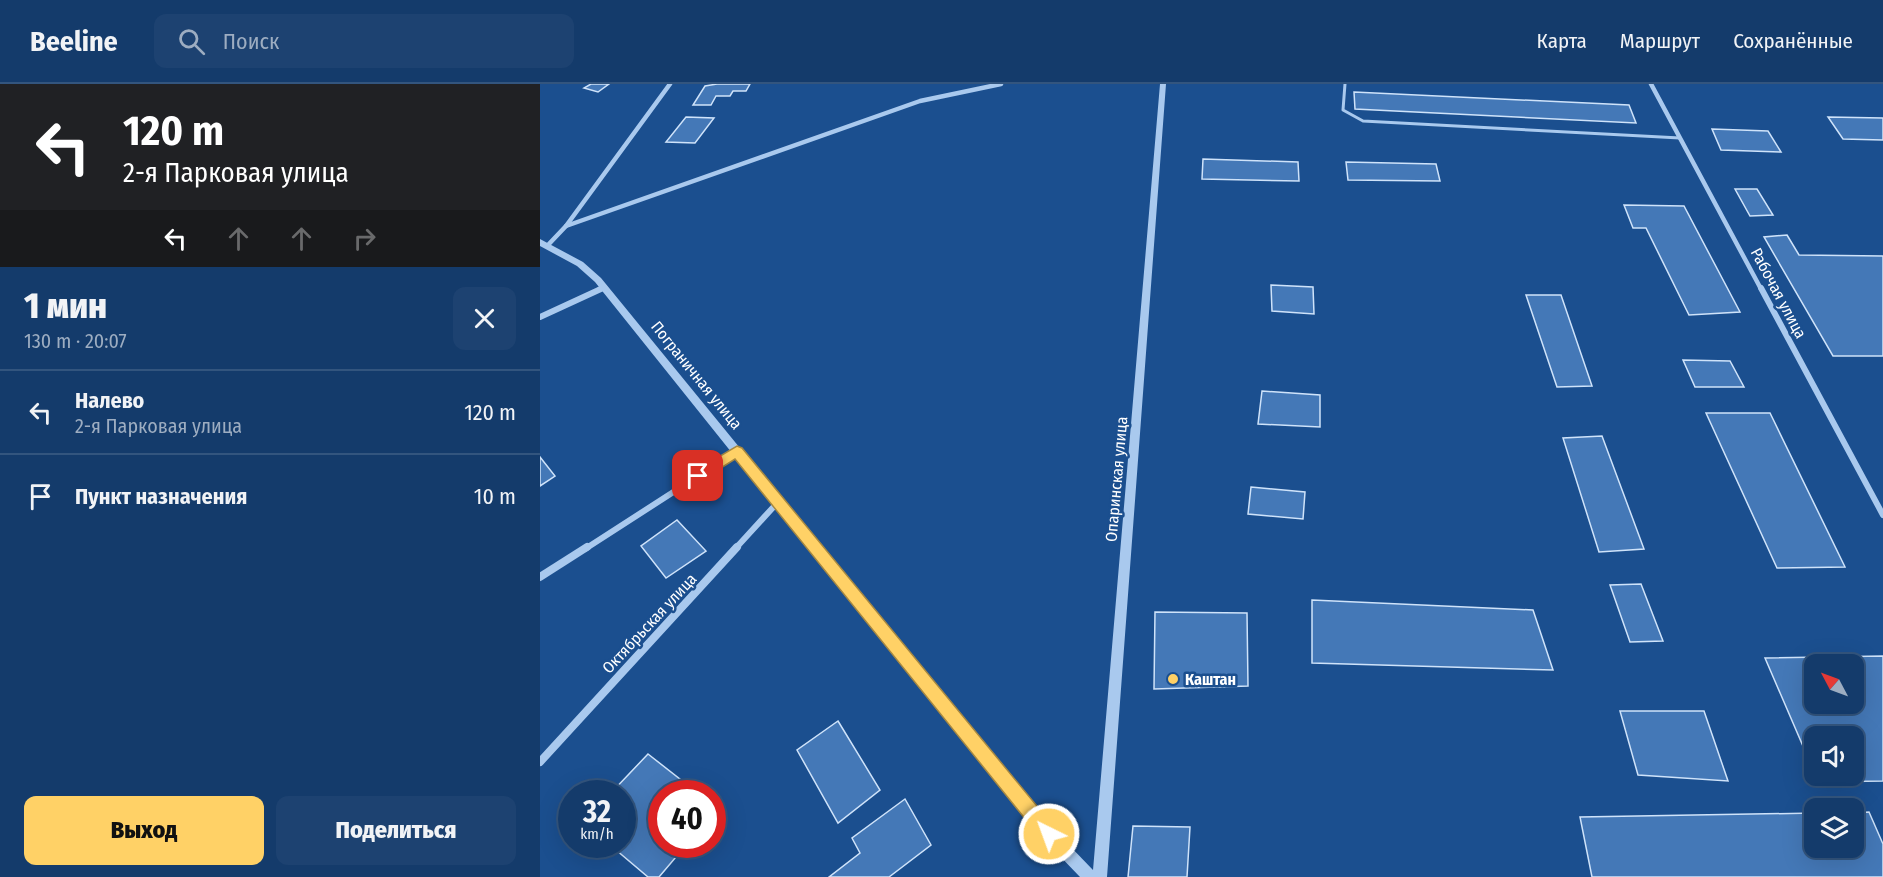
<!DOCTYPE html>
<html lang="ru">
<meta charset="utf-8">
<style>
:root{--surface:#143b6b;--page:#1d4271;--text:#f1f3f6;--muted:#9dadc1;--line:#33557e;--accent:#ffd166}
body{margin:0;font-family:"Fira Sans Condensed",sans-serif;background:var(--page);color:var(--text);height:100vh;display:flex;flex-direction:column;font-size:22px;white-space:nowrap}
*{box-sizing:border-box;margin:0}
p{font-size:20px;color:var(--muted)}
.icon{flex:none;width:33px;height:33px;fill:none;stroke:currentColor;stroke-width:2;stroke-linecap:round;stroke-linejoin:round}
.map{position:relative;flex:1;overflow:hidden}
.drawer{display:flex;flex-direction:column;background:var(--surface);width:540px}
.drawer>*{flex:none}
.banner{background:#202124;color:#fff;overflow:hidden}
.needle{width:39px;rotate:311deg}
.fabs{position:absolute;left:1264px;top:570px;display:grid;gap:12px}
.fabs a{display:grid;place-items:center;width:60px;height:60px;border-radius:12px;background:var(--surface);box-shadow:0 6px 24px #0002,0 0 0 2px var(--line);font-size:30px}
.speed{position:absolute;left:18px;top:696px;display:flex;gap:12px;font-size:30px;font-weight:700;text-align:center}
.speed>*{display:grid;place-content:center;width:78px;height:78px;border-radius:50%;background:var(--surface);box-shadow:0 6px 24px #0002,0 0 0 2px var(--line);line-height:1}
.speed small{font-size:15px;font-weight:400}
.speed .limit{border:9px solid #d22;background:#fff;color:#111}
.pin{position:absolute;display:grid;place-items:center;width:51px;height:51px;color:#fff;margin:-26px;border-radius:12px;box-shadow:0 3px 9px #0006}
.me{position:absolute;width:66px;margin:-33px;rotate:318deg;stroke-linejoin:round;filter:drop-shadow(0 0 4px #0008)}
.turn{display:flex;align-items:center;gap:21px;height:126px;padding:0 24px;font-size:27px}
.turn .icon{width:78px;height:78px;stroke-width:2.5}
.turn b{display:block;font-size:42px;line-height:51px}
.lanes{display:flex;align-items:center;height:57px;padding:0 24px;background:#0003;justify-content:center;gap:30px;direction:ltr}
.lanes .off{opacity:.35}
.round{display:grid;place-items:center;flex:none;width:63px;height:63px;border-radius:12px;background:var(--page)}
.headline{display:flex;align-items:center;justify-content:space-between;height:102px;padding:0 24px}
h1{font-size:36px;font-weight:800;line-height:45px}
.action{display:flex;gap:12px;margin-top:auto;padding:12px 24px}
.action a{flex:1;height:69px;border-radius:12px;background:var(--accent);color:#111;font-size:24px;font-weight:800;line-height:69px;text-align:center}
.action a+a{background:var(--page);color:var(--text)}
ul{padding:0;list-style:none}
li{display:flex;align-items:center;gap:18px;height:84px;padding:0 24px;border-top:2px solid var(--line)}
li div{flex:1}
li b{display:block;font-size:22px}
li em{font-style:normal}
header{display:flex;align-items:center;gap:36px;box-sizing:border-box;height:84px;padding:0 30px;background:var(--surface);border-bottom:2px solid var(--line)}
header strong{font-size:28px}
nav{display:flex;gap:33px;margin-inline-start:auto;font-size:21px}
.search{width:420px;height:54px;background:var(--page);display:flex;align-items:center;gap:15px;box-sizing:border-box;padding:0 21px;border-radius:12px;color:var(--muted);font-size:22px}
main{display:flex;flex:1;min-height:0}
.map>svg:first-child{display:block}
.building{fill:#4478b7;stroke:#cfe3fa;stroke-width:1.5;fill-rule:evenodd}
.lines{fill:none;stroke-linecap:round;stroke-linejoin:round}
.service{stroke:#a9c9ee;stroke-width:3}
.minor-far2{stroke:#a9c9ee;stroke-width:4.5}
.minor-far1{stroke:#a9c9ee;stroke-width:6}
.minor{stroke:#a9c9ee;stroke-width:8}
.tertiary{fill:#a9c9ee;fill-rule:evenodd}
.route{fill:#ffd166;stroke:#a68842;stroke-width:1.5}
.poi-dot{fill:#ffd166;stroke:#1b4f8f;stroke-width:2}
.labels{text-anchor:middle;stroke-width:5;stroke-linejoin:round;paint-order:stroke}
.street-label{font-size:16px;fill:#fff;stroke:#1b4f8f}
.poi-label{font-size:16px;font-weight:bold;fill:#fff;stroke:#1b4f8f;text-anchor:start}
</style>
<header>
<strong>Beeline</strong>
<div class="search"><svg class="icon" aria-label="search" viewBox="0 0 24 24"><circle cx="10" cy="10" r="6"/><path d="M15 15l6 6"/></svg>Поиск</div>
<nav><a>Карта</a><a>Маршрут</a><a>Сохранённые</a></nav>
</header>
<main>
<section class="drawer">
<div class="banner">
<div class="turn"><svg class="icon" aria-label="left" viewBox="0 0 24 24"><path d="M17 20v-9H6M10 6l-5 5 5 5"/></svg><div><b>120 m</b>2-я Парковая улица</div></div>
<div class="lanes"><svg class="icon" aria-label="left" viewBox="0 0 24 24"><path d="M17 20v-9H6M10 6l-5 5 5 5"/></svg><svg class="icon off" aria-label="ahead" viewBox="0 0 24 24"><path d="M12 20V5M6 11l6-6 6 6"/></svg><svg class="icon off" aria-label="ahead" viewBox="0 0 24 24"><path d="M12 20V5M6 11l6-6 6 6"/></svg><svg class="icon off" aria-label="right" viewBox="0 0 24 24"><path d="M7 20v-9h11M14 6l5 5-5 5"/></svg></div>
</div>
<div class="headline"><div><h1>1 мин</h1><p>130 m · 20:07</p></div><a class="round"><svg class="icon" aria-label="close" viewBox="0 0 24 24"><path d="M6 6l12 12M18 6L6 18"/></svg></a></div>
<ul>
<li><svg class="icon" aria-label="left" viewBox="0 0 24 24"><path d="M17 20v-9H6M10 6l-5 5 5 5"/></svg><div><b>Налево</b><p>2-я Парковая улица</p></div><em>120 m</em></li>
<li><svg class="icon" aria-label="arrive" viewBox="0 0 24 24"><path d="M6 21V4h12l-3 4 3 4H6"/></svg><div><b>Пункт назначения</b></div><em>10 m</em></li>
</ul>
<div class="action"><a>Выход</a><a>Поделиться</a></div>
</section>
<div class="map">
<svg width="1343" height="793" viewBox="0 0 1343 793">
<rect width="100%" height="100%" fill="#1b4f8f"/>
<g class="building">
<polygon points="51,0 69,0 58,8 44,4"/>
<polygon points="177,0 210,0 206,7 193,7 190,12 176,12 171,21 153,21 165,2"/>
<polygon points="814,8 1089,21 1096,39 815,25"/>
<polygon points="146,33 174,34 155,59 126,58"/>
<polygon points="1288,33 1343,34 1343,56 1303,55"/>
<polygon points="1172,45 1228,47 1241,68 1181,66"/>
<polygon points="663,75 758,78 759,97 662,95"/>
<polygon points="806,78 896,80 900,97 808,96"/>
<polygon points="1195,105 1217,105 1233,131 1210,132"/>
<polygon points="1084,121 1144,122 1200,228 1149,231 1106,144 1093,144"/>
<polygon points="1247,151 1259,171 1343,172 1343,272 1293,272 1224,153"/>
<polygon points="731,201 773,203 774,230 732,227"/>
<polygon points="986,211 1021,211 1052,302 1017,303"/>
<polygon points="1143,276 1190,277 1204,303 1155,303"/>
<polygon points="722,307 780,311 780,343 718,340"/>
<polygon points="1166,329 1230,329 1305,483 1237,484"/>
<polygon points="1062,352 1104,465 1059,468 1023,354"/>
<polygon points="0,373 15,392 0,402"/>
<polygon points="711,403 765,408 763,435 708,430"/>
<polygon points="137,436 166,467 126,494 101,462"/>
<polygon points="1101,500 1123,557 1090,558 1070,501"/>
<polygon points="772,516 993,526 1013,586 772,579"/>
<polygon points="615,528 707,529 708,602 614,605"/>
<path d="M1343,572V697L1278,698L1276,692H1314V652H1275V690L1225,574ZM1275,580H1314V620H1275Z"/>
<polygon points="1080,627 1164,627 1188,697 1098,691"/>
<polygon points="298,637 340,706 298,739 257,666"/>
<polygon points="108,670 159,710 122,710 122,760 147,760 119,793 108,793 69,760 82,760 82,710 70,710"/>
<polygon points="365,715 391,761 349,793 289,793 320,769 312,754"/>
<polygon points="1329,728 1343,760 1343,793 1052,793 1040,733 1275,729 1275,764 1314,764 1314,729"/>
<polygon points="593,742 650,743 647,793 588,793"/>
</g>
<g class="lines">
<polyline class="service" points="805,0 803,26 823,37 1140,54"/>
<g class="minor-far2">
<polyline points="1111,0 1221,205"/>
<polyline points="26,142 380,17 461,0"/>
<polyline points="8,161 26,142 130,0"/>
<polyline points="59,205 64,203"/>
</g>
<g class="minor-far1">
<polyline points="1221,204 1343,431"/>
<polyline points="0,233 63,204"/>
<polyline points="45,465 197,367"/>
<polyline points="195,465 238,418"/>
</g>
<g class="minor">
<polyline points="0,493 47,463"/>
<polyline points="0,678 197,463"/>
</g>
<polygon class="tertiary" points="620,0 626,0 567,793 540,793 490,741 55,198 37,182 0,162 0,155 43,178 61,194 500,731 553,786"/>
</g>
<polygon class="route" points="197,362 202,364 515,744 518,750 515,757 509,759 503,757 195,375 162,396 153,396 151,392 153,388"/>
<circle class="poi-dot" cx="633" cy="595" r="6"/>
<g class="labels">
<g class="street-label">
<text transform="translate(1239 209) rotate(62)" y="6">Рабочая улица</text>
<text transform="translate(157 291) rotate(51)" y="6">Пограничная улица</text>
<text transform="translate(576 395) rotate(-85)" y="6">Опаринская улица</text>
<text transform="translate(109 539) rotate(-47)" y="6">Октябрьская улица</text>
</g>
<g class="poi-label">
<text x="645" y="601">Каштан</text>
</g>
</g>
</svg>
<div class="fabs">
<a><svg class="needle" viewBox="-14 -14 28 28"><path d="M0-13l5 13h-10z" fill="#e53935"/><path d="M0 13l5-13h-10z" fill="#9dadc1"/></svg></a>
<a><svg class="icon" aria-label="sound" viewBox="0 0 24 24"><path d="M4 9h4l5-4v14l-5-4H4zM17 9q2 3 0 6"/></svg></a>
<a><svg class="icon" aria-label="layers" viewBox="0 0 24 24"><path d="M12 4l9 5-9 5-9-5zM3 14l9 5 9-5"/></svg></a>
</div>
<div class="speed"><div>32<small>km/h</small></div><div class="limit">40</div></div>
<div class="pin" style="left:158px;top:392px;background:#d93025"><svg class="icon" aria-label="arrive" viewBox="0 0 24 24"><path d="M6 21V4h12l-3 4 3 4H6"/></svg></div>
<svg class="me" style="left:509px;top:750px" viewBox="-20 -20 40 40"><circle r="17" fill="#ffd166" stroke="#fff" stroke-width="3"/><path d="M0-11L8 9 0 5-8 9z" fill="#fff"/></svg>
</div>
</main>
